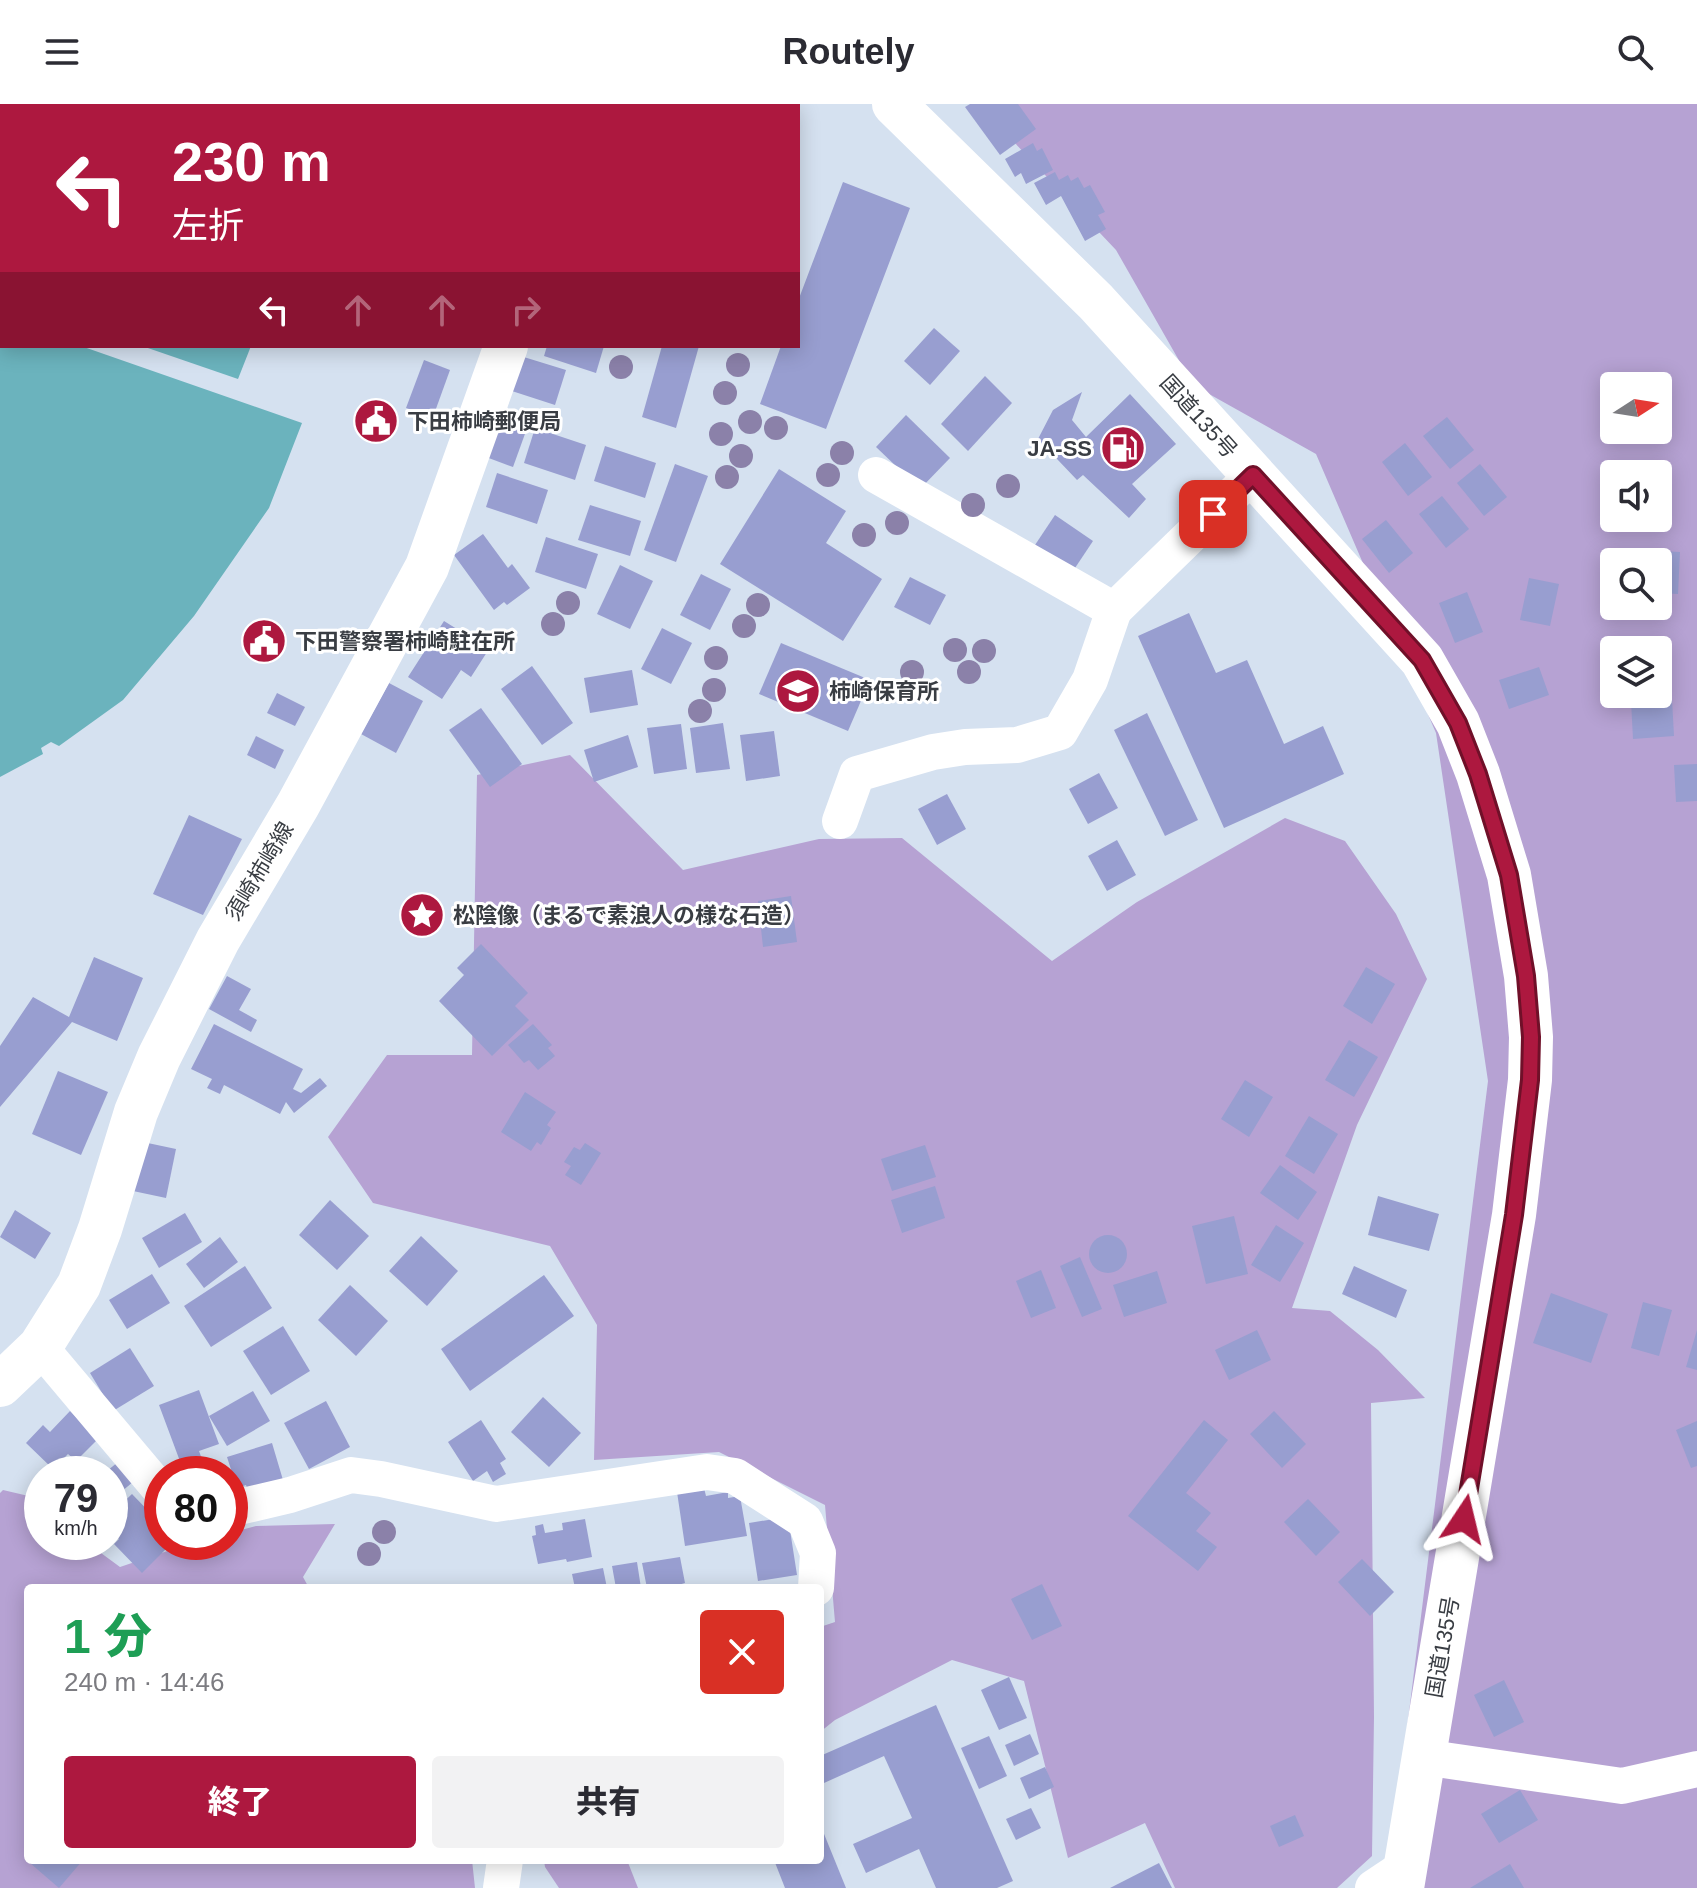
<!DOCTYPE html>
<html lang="ja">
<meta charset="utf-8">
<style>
:root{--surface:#fff;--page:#f2f2f3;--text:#2b2b33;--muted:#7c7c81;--accent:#ad183f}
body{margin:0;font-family:Arial,"Noto Sans JP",sans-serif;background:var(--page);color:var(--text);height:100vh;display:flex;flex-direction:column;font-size:30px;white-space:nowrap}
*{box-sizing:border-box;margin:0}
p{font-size:26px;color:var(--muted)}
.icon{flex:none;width:44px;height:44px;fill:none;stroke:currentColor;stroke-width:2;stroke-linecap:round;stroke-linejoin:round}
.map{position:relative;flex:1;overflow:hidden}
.details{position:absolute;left:24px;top:1480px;width:800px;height:280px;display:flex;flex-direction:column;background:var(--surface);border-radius:8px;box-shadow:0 4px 20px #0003}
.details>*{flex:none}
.banner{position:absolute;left:0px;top:0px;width:800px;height:244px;box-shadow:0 4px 20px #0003;background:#ad183f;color:#fff;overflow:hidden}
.needle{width:52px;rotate:78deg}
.tools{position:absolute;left:1600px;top:268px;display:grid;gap:16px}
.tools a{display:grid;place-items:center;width:72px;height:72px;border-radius:8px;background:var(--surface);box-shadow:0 4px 20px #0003;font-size:40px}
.speed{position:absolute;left:24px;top:1352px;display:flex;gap:16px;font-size:40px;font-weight:700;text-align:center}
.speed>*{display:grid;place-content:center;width:104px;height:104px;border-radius:50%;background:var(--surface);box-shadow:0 4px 20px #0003;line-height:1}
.speed small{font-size:20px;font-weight:400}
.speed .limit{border:12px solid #d22;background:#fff;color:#111}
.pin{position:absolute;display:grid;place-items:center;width:68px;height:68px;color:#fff;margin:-34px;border-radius:16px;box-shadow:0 4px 12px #0006}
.me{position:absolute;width:88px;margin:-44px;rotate:10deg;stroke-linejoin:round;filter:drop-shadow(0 0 6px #0008)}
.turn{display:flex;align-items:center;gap:28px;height:168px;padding:0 40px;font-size:36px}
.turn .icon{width:104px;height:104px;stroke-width:2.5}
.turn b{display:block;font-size:56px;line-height:68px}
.lanes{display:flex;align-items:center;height:76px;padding:0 40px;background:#0003;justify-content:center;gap:40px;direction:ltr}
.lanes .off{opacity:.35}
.round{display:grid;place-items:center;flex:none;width:84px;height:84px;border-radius:8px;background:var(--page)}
.overview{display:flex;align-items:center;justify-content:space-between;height:136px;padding:0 40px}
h1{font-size:48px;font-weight:800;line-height:60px;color:#1e9e55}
.cta{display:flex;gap:16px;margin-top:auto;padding:16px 40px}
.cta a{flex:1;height:92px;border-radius:8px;background:var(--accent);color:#fff;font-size:32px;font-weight:800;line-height:92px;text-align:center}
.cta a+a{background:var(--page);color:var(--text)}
header{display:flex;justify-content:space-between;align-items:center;height:104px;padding:0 40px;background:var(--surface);font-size:36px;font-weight:800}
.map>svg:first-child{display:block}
.forest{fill:#b6a2d3;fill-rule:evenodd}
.water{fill:#6bb3bd}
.building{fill:#989ed0}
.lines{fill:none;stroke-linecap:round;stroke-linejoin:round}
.street{stroke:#fff;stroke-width:36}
.secondary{stroke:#fff;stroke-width:44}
.highway{stroke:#fff;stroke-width:44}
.tree{fill:#8b81a9}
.route-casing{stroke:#701029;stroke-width:20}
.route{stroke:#ad183f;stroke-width:14}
.labels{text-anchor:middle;stroke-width:6;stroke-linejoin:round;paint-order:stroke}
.street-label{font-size:22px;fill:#393d43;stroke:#fff}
.poi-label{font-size:22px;font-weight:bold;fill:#393d43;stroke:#fff;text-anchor:start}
</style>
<header><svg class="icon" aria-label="menu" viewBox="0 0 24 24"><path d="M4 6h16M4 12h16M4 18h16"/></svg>Routely<svg class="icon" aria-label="search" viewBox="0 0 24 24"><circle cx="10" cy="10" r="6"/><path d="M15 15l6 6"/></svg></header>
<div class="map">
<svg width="1697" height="1784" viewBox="0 0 1697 1784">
<rect width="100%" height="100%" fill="#d5e1f0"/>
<g class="forest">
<path d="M978,0H1697V1784H1387L1488,977L1436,629L1316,350L1193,281L1116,146ZM1614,282H1658V326H1614ZM1614,370H1658V414H1614ZM1614,458H1658V502H1614ZM1614,546H1658V590H1614Z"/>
<polygon points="570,651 683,766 819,735 902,734 1052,857 1137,798 1285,714 1345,737 1396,810 1427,875 1357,1021 1292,1204 1330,1207 1378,1246 1425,1294 1371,1299 1374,1613 1372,1752 1337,1784 1175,1784 1145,1719 1068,1754 1024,1577 952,1556 835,1616 820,1628 820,1523 835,1518 825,1401 719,1348 594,1356 597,1221 550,1142 373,1099 328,1033 387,951 472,951 477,671"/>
<polygon points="3,1386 37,1394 42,1399 42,1438 86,1438 120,1463 194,1438 230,1438 230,1429 256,1422 335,1420 303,1473 309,1484 28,1484 28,1756 472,1756 475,1784 0,1784 0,1389"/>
<polygon points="544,1756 627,1756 638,1784 559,1784 545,1763"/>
</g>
<g class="water">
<polygon points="0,0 340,0 2,2 2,242 81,242 302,319 269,404 194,512 123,596 59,642 51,638 41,644 43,650 0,673"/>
<polygon points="142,242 251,242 238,275"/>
</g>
<g class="building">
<polygon points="970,0 1018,0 1036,25 1000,51 965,3"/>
<polygon points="1033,39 1037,47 1042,44 1053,66 1026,80 1021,69 1015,73 1005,55"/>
<polygon points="1055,68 1059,76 1068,71 1071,77 1078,73 1084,84 1090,81 1105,108 1098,111 1106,125 1085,137 1061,92 1046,101 1034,79"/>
<polygon points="843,78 910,104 826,325 760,300 781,242 798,242 798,197"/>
<polygon points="934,224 960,247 930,281 904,257"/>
<polygon points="547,242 604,242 596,269 544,252"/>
<polygon points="662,242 699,242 676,324 642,313"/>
<polygon points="514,250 566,266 555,301 503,284"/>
<polygon points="424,256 450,266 433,313 406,304"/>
<polygon points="985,272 1012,299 968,347 941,320"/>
<polygon points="1082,288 1072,316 1086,333 1130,290 1176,340 1132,380 1146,395 1129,414 1083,371 1077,376 1038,335 1053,306"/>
<polygon points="503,306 530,316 513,363 486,353"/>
<polygon points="906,311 950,354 920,385 876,343"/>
<polygon points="1447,313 1474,346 1450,365 1423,332"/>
<polygon points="535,324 586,341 575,376 524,359"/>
<polygon points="1405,339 1432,373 1408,392 1382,358"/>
<polygon points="605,342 656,359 645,394 594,377"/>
<polygon points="675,360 708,372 676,458 644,446"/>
<polygon points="1480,360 1507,393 1484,412 1457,379"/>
<polygon points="779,365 846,407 826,439 882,475 843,537 720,460"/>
<polygon points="497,369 548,386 537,420 486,403"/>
<polygon points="1442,392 1469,425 1446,444 1419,410"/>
<polygon points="590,401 641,417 630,452 578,436"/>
<polygon points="1055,411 1093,437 1073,467 1035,441"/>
<polygon points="1386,416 1413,449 1389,469 1362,435"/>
<polygon points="483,430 508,464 512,460 530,484 507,501 504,498 494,506 454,451"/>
<polygon points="546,433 598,450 586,485 535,468"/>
<polygon points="1643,446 1680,448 1678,490 1658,489 1658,458 1642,458"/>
<polygon points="620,461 653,477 630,525 597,510"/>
<polygon points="701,470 731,485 710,526 680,511"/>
<polygon points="910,473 946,491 930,521 894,503"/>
<polygon points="1529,474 1559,480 1550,522 1520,516"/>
<polygon points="1467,488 1483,528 1455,539 1439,499"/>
<polygon points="1189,509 1216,569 1247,556 1284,640 1323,622 1344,670 1224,724 1138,532"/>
<polygon points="444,517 489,545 471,573 461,566 442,595 408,573"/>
<polygon points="662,524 692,539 671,580 641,565"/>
<polygon points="781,539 870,576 848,627 759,590"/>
<polygon points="532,562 573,619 542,641 501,585"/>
<polygon points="1539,563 1549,591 1509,605 1499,576"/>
<polygon points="632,566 638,601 590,609 584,574"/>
<polygon points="389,579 423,597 396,649 361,630"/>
<polygon points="277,589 305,603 295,622 267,609"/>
<polygon points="1672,595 1674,632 1633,635 1631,597"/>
<polygon points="481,604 522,660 490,683 449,626"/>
<polygon points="1147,609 1198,716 1165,732 1114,626"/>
<polygon points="723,619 730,665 696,669 690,624"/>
<polygon points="681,620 687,665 654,670 647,624"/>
<polygon points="774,627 780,672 746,677 740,631"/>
<polygon points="628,631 638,663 594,678 584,646"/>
<polygon points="256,632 284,646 275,665 247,651"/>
<polygon points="1697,660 1697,697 1676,698 1674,661"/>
<polygon points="1099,669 1118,704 1088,720 1069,685"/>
<polygon points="947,690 966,725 937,741 918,705"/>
<polygon points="189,711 242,735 203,811 153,790"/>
<polygon points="1117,736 1136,771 1107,787 1088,752"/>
<polygon points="791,792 797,838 763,843 758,797"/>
<polygon points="481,840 528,889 515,902 529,916 492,952 439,897 464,871 457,864"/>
<polygon points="94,853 143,874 117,937 72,918 0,1003 0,942 33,893 69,913"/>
<polygon points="1366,863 1395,880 1372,920 1343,902"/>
<polygon points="227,872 251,885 239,906 257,916 251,928 209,905"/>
<polygon points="214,920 303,965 293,985 301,989 320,974 327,982 294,1009 286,998 280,1010 224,981 220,990 207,984 212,975 191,965"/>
<polygon points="533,920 552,941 548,944 555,952 538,966 529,956 524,959 508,941"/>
<polygon points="1349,936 1378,953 1354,993 1325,976"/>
<polygon points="58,967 108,988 81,1051 32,1030"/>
<polygon points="1245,976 1273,993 1249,1033 1221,1015"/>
<polygon points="525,988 556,1008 547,1021 551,1024 541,1041 537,1038 531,1047 501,1028"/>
<polygon points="1309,1012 1338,1030 1314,1070 1285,1052"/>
<polygon points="143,1038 176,1045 166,1094 133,1087"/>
<polygon points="585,1039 601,1049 581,1081 565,1071 571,1062 564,1058 574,1043 580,1046"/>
<polygon points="925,1041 936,1073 892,1087 881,1055"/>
<polygon points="1280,1061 1317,1088 1298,1116 1260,1089"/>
<polygon points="935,1082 945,1114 902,1129 891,1096"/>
<polygon points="1378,1092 1439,1110 1429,1147 1368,1131"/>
<polygon points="330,1096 369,1132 337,1166 299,1131"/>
<polygon points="15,1106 51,1129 35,1155 0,1133"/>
<polygon points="185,1109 202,1138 159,1164 142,1134"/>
<polygon points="1234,1112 1248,1170 1206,1180 1192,1122"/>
<polygon points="1276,1121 1304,1139 1280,1178 1251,1161"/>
<circle cx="1108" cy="1150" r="19"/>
<polygon points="421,1132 458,1167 427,1202 389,1167"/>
<polygon points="220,1133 238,1158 204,1184 186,1160"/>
<polygon points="1080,1153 1102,1205 1082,1213 1060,1162"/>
<polygon points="245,1162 272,1204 211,1243 184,1202"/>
<polygon points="1354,1162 1407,1186 1396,1214 1342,1190"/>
<polygon points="1041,1166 1056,1204 1031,1214 1016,1177"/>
<polygon points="1157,1167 1167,1199 1124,1213 1113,1181"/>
<polygon points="152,1170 170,1199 127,1225 109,1196"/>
<polygon points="544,1171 574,1212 470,1287 441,1245"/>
<polygon points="350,1181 388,1217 356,1252 318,1216"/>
<polygon points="1551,1189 1608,1210 1591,1259 1533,1239"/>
<polygon points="1643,1198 1672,1206 1659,1252 1631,1244"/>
<polygon points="283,1222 310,1267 271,1291 243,1247"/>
<polygon points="1257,1226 1271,1256 1229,1276 1215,1246"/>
<polygon points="1697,1226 1697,1266 1686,1263"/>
<polygon points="130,1244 154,1282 113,1307 90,1269"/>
<polygon points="199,1286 219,1340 199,1347 204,1361 184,1368 159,1301"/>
<polygon points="253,1287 270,1317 227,1342 209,1312"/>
<polygon points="543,1293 581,1329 549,1363 511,1328"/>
<polygon points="326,1297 350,1343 309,1365 284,1319"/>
<polygon points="70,1307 98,1335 76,1357 68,1350 53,1365 26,1339 43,1321 50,1328"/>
<polygon points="1274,1307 1306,1340 1282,1364 1250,1330"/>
<polygon points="481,1316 506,1355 500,1359 506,1370 493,1378 487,1367 473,1377 448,1338"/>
<polygon points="1204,1316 1228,1336 1186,1389 1211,1409 1196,1427 1217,1443 1198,1467 1128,1412"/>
<polygon points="1697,1317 1697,1362 1691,1364 1676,1326"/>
<polygon points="272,1339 283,1376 248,1387 246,1381 237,1384 227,1353"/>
<polygon points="118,1358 133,1378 110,1397 110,1370 91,1370 102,1361 107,1367"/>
<polygon points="704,1384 706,1392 728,1388 728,1394 740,1392 747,1432 685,1442 677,1388"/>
<polygon points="132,1390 162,1421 162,1438 169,1442 142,1469 114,1440 119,1435 110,1426 110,1411"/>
<polygon points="1308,1395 1340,1428 1316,1452 1284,1418"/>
<polygon points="585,1415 592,1453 567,1458 566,1455 538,1460 532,1432 536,1431 535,1422 543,1420 545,1429 563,1426 562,1419"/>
<polygon points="774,1415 790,1426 797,1471 758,1477 749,1419"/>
<polygon points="680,1453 685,1479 678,1481 678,1484 647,1484 642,1459"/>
<polygon points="1362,1455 1394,1488 1370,1512 1338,1478"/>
<polygon points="637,1458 641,1484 616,1484 612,1462"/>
<polygon points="603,1464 607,1484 575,1484 572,1470"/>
<polygon points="1042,1480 1062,1522 1032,1536 1011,1495"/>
<polygon points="1009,1573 1027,1614 999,1626 981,1586"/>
<polygon points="1504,1576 1524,1618 1494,1633 1474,1591"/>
<polygon points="936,1601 1013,1777 997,1784 936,1784 919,1745 866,1769 853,1740 912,1714 884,1652 824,1679 820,1669 820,1652"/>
<polygon points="1030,1630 1039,1650 1014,1662 1005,1641"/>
<polygon points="989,1632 1007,1672 979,1685 961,1644"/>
<polygon points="1045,1663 1054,1683 1029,1695 1020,1674"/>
<polygon points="1520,1686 1538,1716 1499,1739 1481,1710"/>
<polygon points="1031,1704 1041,1724 1016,1736 1006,1715"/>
<polygon points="1295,1711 1304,1732 1279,1743 1270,1722"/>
<polygon points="820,1720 846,1784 785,1784 774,1756 820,1756"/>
<polygon points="32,1756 83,1756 59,1784 30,1759"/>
<polygon points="1159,1759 1172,1784 1110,1784"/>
<polygon points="1510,1760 1524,1784 1470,1784"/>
</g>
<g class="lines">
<g class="street">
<polyline points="876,371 1114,506 1253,371"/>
<polyline points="840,717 857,670 933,648 965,643 1017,641 1060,628 1090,576 1114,506"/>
<polyline points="40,1243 162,1388"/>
<polyline points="230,1405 290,1391 351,1371 381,1375 496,1400 707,1368 735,1372 805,1417 818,1449 816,1484"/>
<polyline points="1423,1653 1622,1682 1697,1665"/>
<polyline points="501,1784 505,1756"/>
<polyline points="1373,1784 1406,1762"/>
</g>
<g class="secondary">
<polyline points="582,2 582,0"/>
<polyline points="0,1281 40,1243 79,1181 100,1125 136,1008 159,953 218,836 298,701 427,463 506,242"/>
</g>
<polyline class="highway" points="894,0 1096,198 1422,556 1458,619 1478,670 1509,771 1526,872 1531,933 1530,976 1514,1111 1402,1784"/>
</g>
<g class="tree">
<circle cx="738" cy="261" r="12"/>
<circle cx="621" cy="263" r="12"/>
<circle cx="725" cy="289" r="12"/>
<circle cx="750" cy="318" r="12"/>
<circle cx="776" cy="324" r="12"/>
<circle cx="721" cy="330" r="12"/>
<circle cx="842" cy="349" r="12"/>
<circle cx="741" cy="352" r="12"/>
<circle cx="828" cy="371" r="12"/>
<circle cx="727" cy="373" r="12"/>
<circle cx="1008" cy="382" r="12"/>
<circle cx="973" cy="401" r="12"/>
<circle cx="897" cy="419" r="12"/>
<circle cx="864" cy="431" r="12"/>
<circle cx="568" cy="499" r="12"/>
<circle cx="758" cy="501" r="12"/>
<circle cx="553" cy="520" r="12"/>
<circle cx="744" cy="522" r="12"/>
<circle cx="955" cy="546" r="12"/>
<circle cx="984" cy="547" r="12"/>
<circle cx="716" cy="554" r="12"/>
<circle cx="912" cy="568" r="12"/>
<circle cx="969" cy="568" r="12"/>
<circle cx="714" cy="586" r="12"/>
<circle cx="700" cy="607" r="12"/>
<circle cx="384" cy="1428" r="12"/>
<circle cx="369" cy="1450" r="12"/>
</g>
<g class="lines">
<g class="route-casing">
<polyline id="route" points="1213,410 1253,371 1422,556 1458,619 1478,670 1509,771 1526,872 1531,933 1530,976 1514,1111 1464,1415"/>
</g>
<use href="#route" class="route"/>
</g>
<defs>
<g id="civic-disc" transform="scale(2.3)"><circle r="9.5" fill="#ad183f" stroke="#fff"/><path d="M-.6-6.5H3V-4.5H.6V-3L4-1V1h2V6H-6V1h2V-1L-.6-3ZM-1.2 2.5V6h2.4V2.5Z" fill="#fff"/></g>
<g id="fuel-disc" transform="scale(2.3)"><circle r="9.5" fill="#ad183f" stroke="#fff"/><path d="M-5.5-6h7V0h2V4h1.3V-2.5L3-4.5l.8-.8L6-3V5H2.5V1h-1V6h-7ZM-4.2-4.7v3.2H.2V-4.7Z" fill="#fff"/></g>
<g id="school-disc" transform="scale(2.3)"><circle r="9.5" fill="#ad183f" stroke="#fff"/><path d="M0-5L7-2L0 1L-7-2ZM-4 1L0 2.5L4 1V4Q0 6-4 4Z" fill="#fff"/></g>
<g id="sight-disc" transform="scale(2.3)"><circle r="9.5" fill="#ad183f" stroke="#fff"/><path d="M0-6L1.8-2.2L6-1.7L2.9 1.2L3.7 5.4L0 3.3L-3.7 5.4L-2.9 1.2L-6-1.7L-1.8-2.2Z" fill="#fff"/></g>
</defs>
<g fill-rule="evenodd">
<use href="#civic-disc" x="376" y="317"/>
<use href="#fuel-disc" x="1123" y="344"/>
<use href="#civic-disc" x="264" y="537"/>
<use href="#school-disc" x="798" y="587"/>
<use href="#sight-disc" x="422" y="811"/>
</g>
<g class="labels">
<g class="street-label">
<text transform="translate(1199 312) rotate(48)" y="8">国道135号</text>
<text transform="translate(259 767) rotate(-59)" y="8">須崎柿崎線</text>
<text transform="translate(1442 1543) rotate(-80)" y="8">国道135号</text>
</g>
<g class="poi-label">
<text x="407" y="325">下田柿崎郵便局</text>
<text x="1092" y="352" text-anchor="end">JA-SS</text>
<text x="295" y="545">下田警察署柿崎駐在所</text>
<text x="829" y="595">柿崎保育所</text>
<text x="453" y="819">松陰像（まるで素浪人の様な石造）</text>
</g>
</g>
</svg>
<div class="tools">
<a><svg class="needle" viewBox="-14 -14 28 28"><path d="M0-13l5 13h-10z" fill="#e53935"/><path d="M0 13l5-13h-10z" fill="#7c7c81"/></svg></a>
<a><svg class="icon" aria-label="sound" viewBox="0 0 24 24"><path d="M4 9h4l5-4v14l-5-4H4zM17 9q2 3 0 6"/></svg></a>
<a><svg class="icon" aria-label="search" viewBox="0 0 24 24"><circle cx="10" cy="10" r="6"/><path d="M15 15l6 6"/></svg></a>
<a><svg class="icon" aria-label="layers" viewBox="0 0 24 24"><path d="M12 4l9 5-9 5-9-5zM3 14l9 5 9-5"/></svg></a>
</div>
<div class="speed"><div>79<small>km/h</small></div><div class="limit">80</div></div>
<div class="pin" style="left:1213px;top:410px;background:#d93025"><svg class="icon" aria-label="arrive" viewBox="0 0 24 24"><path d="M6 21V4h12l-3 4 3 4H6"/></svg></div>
<svg class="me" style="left:1464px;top:1415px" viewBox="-20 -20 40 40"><path d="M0-17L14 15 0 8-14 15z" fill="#ad183f" stroke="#fff" stroke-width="4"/></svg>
<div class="banner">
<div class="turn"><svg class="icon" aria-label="left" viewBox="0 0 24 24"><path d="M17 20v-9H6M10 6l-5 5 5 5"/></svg><div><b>230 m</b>左折</div></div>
<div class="lanes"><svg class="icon" aria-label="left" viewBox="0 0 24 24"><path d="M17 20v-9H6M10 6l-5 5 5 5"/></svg><svg class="icon off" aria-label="ahead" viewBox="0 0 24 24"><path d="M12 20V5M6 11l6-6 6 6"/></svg><svg class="icon off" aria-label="ahead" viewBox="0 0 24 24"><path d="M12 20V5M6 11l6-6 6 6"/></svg><svg class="icon off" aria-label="right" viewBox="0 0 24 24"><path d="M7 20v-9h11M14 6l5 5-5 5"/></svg></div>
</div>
<section class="details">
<div class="overview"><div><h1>1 分</h1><p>240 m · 14:46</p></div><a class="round" style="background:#d93025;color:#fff"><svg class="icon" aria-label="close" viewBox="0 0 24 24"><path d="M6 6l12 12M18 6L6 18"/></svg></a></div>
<div class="cta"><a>終了</a><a>共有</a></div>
</section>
</div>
